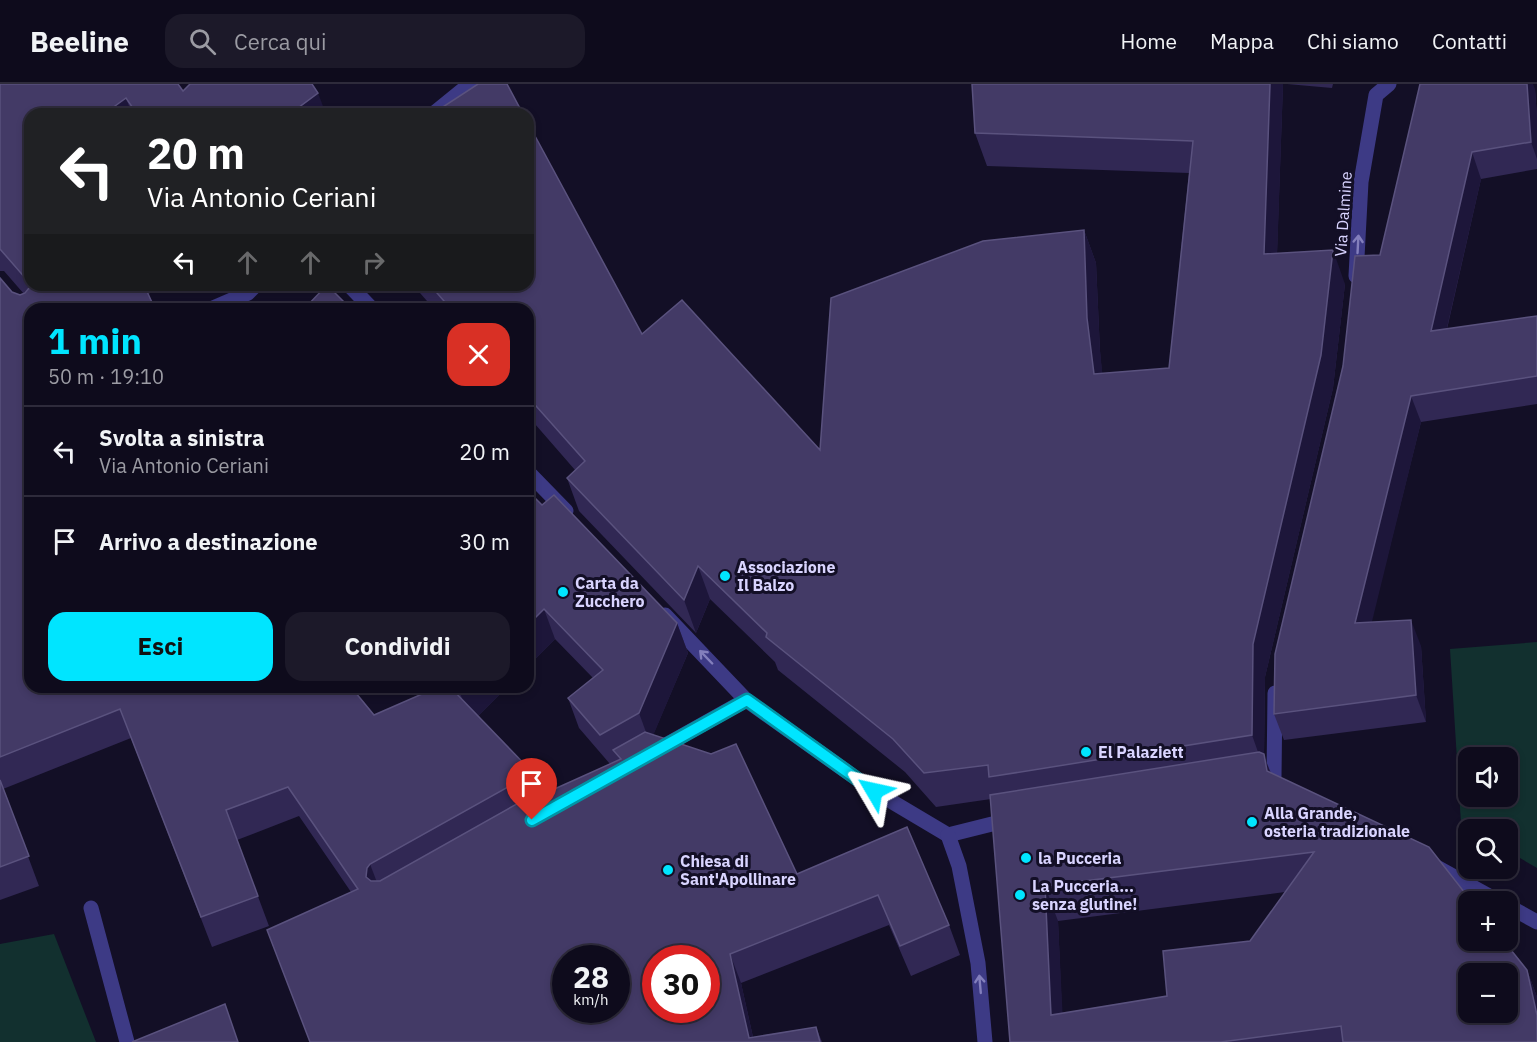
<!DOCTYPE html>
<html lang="it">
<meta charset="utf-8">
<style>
:root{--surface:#0e0b1c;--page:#1c1929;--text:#f1f3f6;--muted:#9b9ba3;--line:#2e2b3b;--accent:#00e5ff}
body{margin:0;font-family:"IBM Plex Sans",sans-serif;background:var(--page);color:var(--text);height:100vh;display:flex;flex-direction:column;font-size:22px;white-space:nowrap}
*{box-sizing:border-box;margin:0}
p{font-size:20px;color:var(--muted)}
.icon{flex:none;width:33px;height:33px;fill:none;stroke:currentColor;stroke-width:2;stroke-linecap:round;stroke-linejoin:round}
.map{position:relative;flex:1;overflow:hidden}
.side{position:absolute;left:24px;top:219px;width:510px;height:390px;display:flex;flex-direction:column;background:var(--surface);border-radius:18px;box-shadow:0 3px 9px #0003,0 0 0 2px var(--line)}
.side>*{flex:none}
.top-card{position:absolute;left:24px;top:24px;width:510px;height:183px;border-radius:18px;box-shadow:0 3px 9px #0003,0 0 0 2px var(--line);background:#202124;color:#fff;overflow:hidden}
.fabs{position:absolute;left:1458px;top:663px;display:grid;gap:12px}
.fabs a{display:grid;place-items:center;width:60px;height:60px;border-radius:12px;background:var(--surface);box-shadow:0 3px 9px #0003,0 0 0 2px var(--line);font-size:30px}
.speed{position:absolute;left:552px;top:861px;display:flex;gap:12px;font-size:30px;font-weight:700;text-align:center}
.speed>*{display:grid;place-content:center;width:78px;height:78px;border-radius:50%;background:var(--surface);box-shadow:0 3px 9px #0003,0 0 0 2px var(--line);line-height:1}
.speed small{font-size:15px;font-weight:400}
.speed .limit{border:9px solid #d22;background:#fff;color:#111}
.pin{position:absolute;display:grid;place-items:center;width:51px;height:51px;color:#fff;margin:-62px -26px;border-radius:50% 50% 50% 0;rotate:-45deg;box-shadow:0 0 6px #0007}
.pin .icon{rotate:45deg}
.me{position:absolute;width:66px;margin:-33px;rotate:306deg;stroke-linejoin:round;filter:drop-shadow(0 0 4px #0008)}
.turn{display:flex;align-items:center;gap:21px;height:126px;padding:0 24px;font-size:27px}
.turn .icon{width:78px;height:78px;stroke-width:2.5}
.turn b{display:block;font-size:42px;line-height:51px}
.lanes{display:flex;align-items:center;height:57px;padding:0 24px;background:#0003;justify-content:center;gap:30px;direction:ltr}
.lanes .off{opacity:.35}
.round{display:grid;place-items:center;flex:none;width:63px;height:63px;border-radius:18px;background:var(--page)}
.summary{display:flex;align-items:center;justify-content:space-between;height:102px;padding:0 24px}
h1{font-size:36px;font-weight:700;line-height:45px;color:var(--accent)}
.button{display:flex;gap:12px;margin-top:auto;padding:12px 24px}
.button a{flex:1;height:69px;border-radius:18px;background:var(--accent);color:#111;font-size:24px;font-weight:700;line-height:69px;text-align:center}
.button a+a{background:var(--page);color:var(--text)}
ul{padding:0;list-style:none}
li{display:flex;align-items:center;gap:18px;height:90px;padding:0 24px;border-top:2px solid var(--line)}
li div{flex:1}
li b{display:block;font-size:22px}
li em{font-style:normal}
header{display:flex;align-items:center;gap:36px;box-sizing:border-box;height:84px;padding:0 30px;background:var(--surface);border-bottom:2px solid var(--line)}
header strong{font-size:28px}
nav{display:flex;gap:33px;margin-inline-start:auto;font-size:21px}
.search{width:420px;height:54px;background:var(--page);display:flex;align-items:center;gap:15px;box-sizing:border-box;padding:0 21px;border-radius:18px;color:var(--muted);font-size:22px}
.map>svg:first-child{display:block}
.green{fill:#12302f;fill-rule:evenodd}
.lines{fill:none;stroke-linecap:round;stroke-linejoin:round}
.service{stroke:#3d3a85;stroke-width:15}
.minor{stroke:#3d3a85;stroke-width:15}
.wall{fill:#312854;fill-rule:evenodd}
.shaded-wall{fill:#1d163a}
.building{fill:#433a66;stroke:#5a527e;stroke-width:1.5;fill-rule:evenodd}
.oneway{stroke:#837fbc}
.route-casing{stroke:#0095a6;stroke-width:15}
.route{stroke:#00e5ff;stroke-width:10}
.poi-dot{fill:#00e5ff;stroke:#130f26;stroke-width:2}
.labels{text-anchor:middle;stroke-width:6;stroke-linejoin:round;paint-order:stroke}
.street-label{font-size:16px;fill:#d9d4ff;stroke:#130f26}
.poi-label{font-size:16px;font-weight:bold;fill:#d9d4ff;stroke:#130f26;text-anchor:start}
</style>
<header>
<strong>Beeline</strong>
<div class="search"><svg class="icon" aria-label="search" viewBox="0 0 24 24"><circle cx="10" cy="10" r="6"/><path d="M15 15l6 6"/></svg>Cerca qui</div>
<nav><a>Home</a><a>Mappa</a><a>Chi siamo</a><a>Contatti</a></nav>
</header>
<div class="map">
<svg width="1537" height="958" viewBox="0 0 1537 958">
<rect width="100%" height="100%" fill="#130f26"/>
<g class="green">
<path d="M1537,558V784L1508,767V746L1472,745L1461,739L1450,565ZM1468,674H1508V712H1468Z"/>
<polygon points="54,850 96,958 0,958 0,860"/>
</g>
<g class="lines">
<polyline class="service" points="655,667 746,616"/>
<g class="minor">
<polyline points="433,30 470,0"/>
<polyline points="1356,192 1361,98 1376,11 1389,0"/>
<polyline points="349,201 372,225"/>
<polyline points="211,225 248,209 256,201"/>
<polyline points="528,388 566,427"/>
<polyline points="665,531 746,616 874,707 948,751"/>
<polyline points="1274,693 1275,609"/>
<polyline points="948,751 1012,735"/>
<polyline points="948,751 959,782 978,879 985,958"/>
<polyline points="1433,781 1500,818"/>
<polyline points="1508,822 1537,838"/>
<polyline points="91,824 127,958"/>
</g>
</g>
<g class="wall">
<polygon points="0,0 183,7 326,30 30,30 30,201 168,201 148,210 30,225 374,631 438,603 507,603 478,632 533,689 539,707 550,707 610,680 579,644 568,614 593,594 555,555 528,582 542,421 677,539 688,569 653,651 797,790 907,743 949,841 960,871 911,892 889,841 741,899 753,953 816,943 822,958 310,958 267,846 351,808 299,732 237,756 269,842 212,863 131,654 3,705 39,802 0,816 0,194 12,208 20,211 24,210 4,187 0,187"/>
<path d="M1283,0L1277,169L1345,200L1333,304L1265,593L1264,672L1271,689L1527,886L1537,913V958H1010L991,715L936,723L905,688L778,586L775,578L710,515L696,549L579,427L567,394L575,386L528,332V225H434L413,201H528L642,250L820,366L1084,146L1096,179L1100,267L1102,290L1169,284L1189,89L987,82L975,49ZM1285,808L1250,857L1167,912L1062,929L1058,837Z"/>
<polygon points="1287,0 1333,0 1332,4"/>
<polygon points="1420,0 1535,5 1537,34 1537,85 1481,95 1447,245 1537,232 1537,320 1421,338 1371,538 1421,562 1426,638 1284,656 1274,630 1380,171"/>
</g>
<g class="shaded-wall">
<polygon points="1270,0 1283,0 1276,203 1264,170"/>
<polygon points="1527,0 1533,0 1535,5 1537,34 1537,75 1531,58"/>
<polygon points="318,9 326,30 295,30 294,27"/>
<polygon points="126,14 132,30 104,30"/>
<polygon points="246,25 248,30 240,30"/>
<polygon points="1472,68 1481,95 1440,274 1431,247"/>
<polygon points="1084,146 1096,179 1100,267 1106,324 1094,290 1087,234"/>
<polygon points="1333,166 1345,200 1333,304 1265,593 1264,672 1277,706 1264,685 1252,651 1253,560"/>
<polygon points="1411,312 1421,338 1365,566 1355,539"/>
<polygon points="698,482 710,515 696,549 684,516"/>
<polygon points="544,525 555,555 528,582 528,541"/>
<polygon points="1411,536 1421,562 1426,638 1416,611"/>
<polygon points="677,539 688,569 650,659 639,629"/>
<polygon points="466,603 507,603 471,639 460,609"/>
<polygon points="370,780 381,809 366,793 367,784"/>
<polygon points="1045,802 1058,837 1064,958 1051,931"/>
<polygon points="730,870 741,899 754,958 749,954"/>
<polygon points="1527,886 1537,913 1537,931"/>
</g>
<g class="building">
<path d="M0,0H178L183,7L190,0H312L318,9L294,27L296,30H249L246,25L240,30H137L126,14L104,30H30V201H144L155,225H30V603H351L374,631L438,603H450L533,689L370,780L367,784L366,793L371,797H380L547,703L550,707L621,675L613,666L645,648L711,670L736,660L797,790L907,743L949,841L900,862L878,811L730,870L749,954L816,943L820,958H310L267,846L358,805L288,703L226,726L258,812L201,833L120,625L0,673V194L12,208L20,211L25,209L29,204L27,196L0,165ZM566,874H616V926H566ZM656,874H706V926H656Z"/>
<polygon points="478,0 507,0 523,30 432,30"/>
<polygon points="972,0 1270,0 1264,170 1333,166 1321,271 1253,560 1252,651 989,693 988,681 924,689 893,655 766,553 767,549 698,482 684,516 567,394 585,377 528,313 528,225 451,225 430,201 528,201 528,39 642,250 682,216 820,366 831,214 983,157 1084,146 1087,234 1094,290 1169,284 1193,57 975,49"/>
<polygon points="1420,0 1527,0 1531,58 1472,68 1431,247 1537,232 1537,292 1411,312 1355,539 1411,536 1416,611 1274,630 1275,570 1343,282 1355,172 1380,171"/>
<polygon points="327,201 351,225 304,225"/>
<polygon points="528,407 542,421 554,411 677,539 639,629 600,651 568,614 603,586 544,525 528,541"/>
<polygon points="455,603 466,603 460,609"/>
<path d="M1259,668L1264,670L1267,687L1429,763L1472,818H1468V856H1503L1527,886L1537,931V958H1343L1341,942L1221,958H1010L990,711ZM1314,768L1250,857L1163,867L1167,912L1051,931L1045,802ZM1468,890H1508V928H1468Z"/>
<polygon points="0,696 29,772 0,783"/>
<polygon points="225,920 238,958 132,958"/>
</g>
<defs><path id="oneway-shaft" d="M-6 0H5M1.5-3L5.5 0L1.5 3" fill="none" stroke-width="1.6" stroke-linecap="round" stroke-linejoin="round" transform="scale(1.5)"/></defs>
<g class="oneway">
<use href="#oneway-shaft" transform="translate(1358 160) rotate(-87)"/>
<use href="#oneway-shaft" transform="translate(706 573) rotate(-134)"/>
<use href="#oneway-shaft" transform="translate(980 900) rotate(-95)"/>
</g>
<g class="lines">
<g class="route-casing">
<polyline id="route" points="532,736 747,616 874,707"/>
</g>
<use href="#route" class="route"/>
</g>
<g class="poi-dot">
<circle cx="725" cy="492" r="6"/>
<circle cx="563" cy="508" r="6"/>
<circle cx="1086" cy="668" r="6"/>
<circle cx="1252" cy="738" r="6"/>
<circle cx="1026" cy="774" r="6"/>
<circle cx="668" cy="786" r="6"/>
<circle cx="1020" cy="811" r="6"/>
</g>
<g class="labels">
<g class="street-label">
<text transform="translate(1343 130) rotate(-86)" y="6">Via Dalmine</text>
</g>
<g class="poi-label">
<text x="737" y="489">Associazione<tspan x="737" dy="18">Il Balzo</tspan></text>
<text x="575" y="505">Carta da<tspan x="575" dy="18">Zucchero</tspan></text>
<text x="1098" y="674">El Palaziett</text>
<text x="1264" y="735">Alla Grande,<tspan x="1264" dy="18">osteria tradizionale</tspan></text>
<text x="1038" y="780">la Pucceria</text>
<text x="680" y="783">Chiesa di<tspan x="680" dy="18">Sant'Apollinare</tspan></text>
<text x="1032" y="808">La Pucceria...<tspan x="1032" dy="18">senza glutine!</tspan></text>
</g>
</g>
</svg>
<div class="fabs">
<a><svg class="icon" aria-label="sound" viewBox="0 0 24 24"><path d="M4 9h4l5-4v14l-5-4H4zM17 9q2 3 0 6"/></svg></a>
<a><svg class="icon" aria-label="search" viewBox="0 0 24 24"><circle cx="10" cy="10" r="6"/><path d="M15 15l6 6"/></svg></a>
<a>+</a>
<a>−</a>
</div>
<div class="speed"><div>28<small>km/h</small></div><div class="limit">30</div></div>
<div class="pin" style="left:532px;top:736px;background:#d93025"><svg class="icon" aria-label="arrive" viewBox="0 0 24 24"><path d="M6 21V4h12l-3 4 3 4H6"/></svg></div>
<svg class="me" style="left:874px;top:707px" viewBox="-20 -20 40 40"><path d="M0-17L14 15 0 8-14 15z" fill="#00e5ff" stroke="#fff" stroke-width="4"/></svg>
<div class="top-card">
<div class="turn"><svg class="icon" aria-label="left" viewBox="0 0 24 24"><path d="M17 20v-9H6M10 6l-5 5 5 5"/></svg><div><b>20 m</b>Via Antonio Ceriani</div></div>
<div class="lanes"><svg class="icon" aria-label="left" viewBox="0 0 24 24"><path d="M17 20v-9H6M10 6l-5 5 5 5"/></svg><svg class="icon off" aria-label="ahead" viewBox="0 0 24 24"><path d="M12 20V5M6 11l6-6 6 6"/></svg><svg class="icon off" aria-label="ahead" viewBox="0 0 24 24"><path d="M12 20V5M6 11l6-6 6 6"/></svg><svg class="icon off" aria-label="right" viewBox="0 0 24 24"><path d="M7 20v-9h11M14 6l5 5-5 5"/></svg></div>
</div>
<section class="side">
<div class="summary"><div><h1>1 min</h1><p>50 m · 19:10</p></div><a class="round" style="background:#d93025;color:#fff"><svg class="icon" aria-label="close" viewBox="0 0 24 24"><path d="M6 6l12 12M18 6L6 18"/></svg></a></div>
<ul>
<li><svg class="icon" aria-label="left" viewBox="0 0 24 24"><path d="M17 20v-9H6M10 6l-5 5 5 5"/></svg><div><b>Svolta a sinistra</b><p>Via Antonio Ceriani</p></div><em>20 m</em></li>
<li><svg class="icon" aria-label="arrive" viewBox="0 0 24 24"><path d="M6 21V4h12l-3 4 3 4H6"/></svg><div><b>Arrivo a destinazione</b></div><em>30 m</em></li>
</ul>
<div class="button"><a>Esci</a><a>Condividi</a></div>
</section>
</div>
